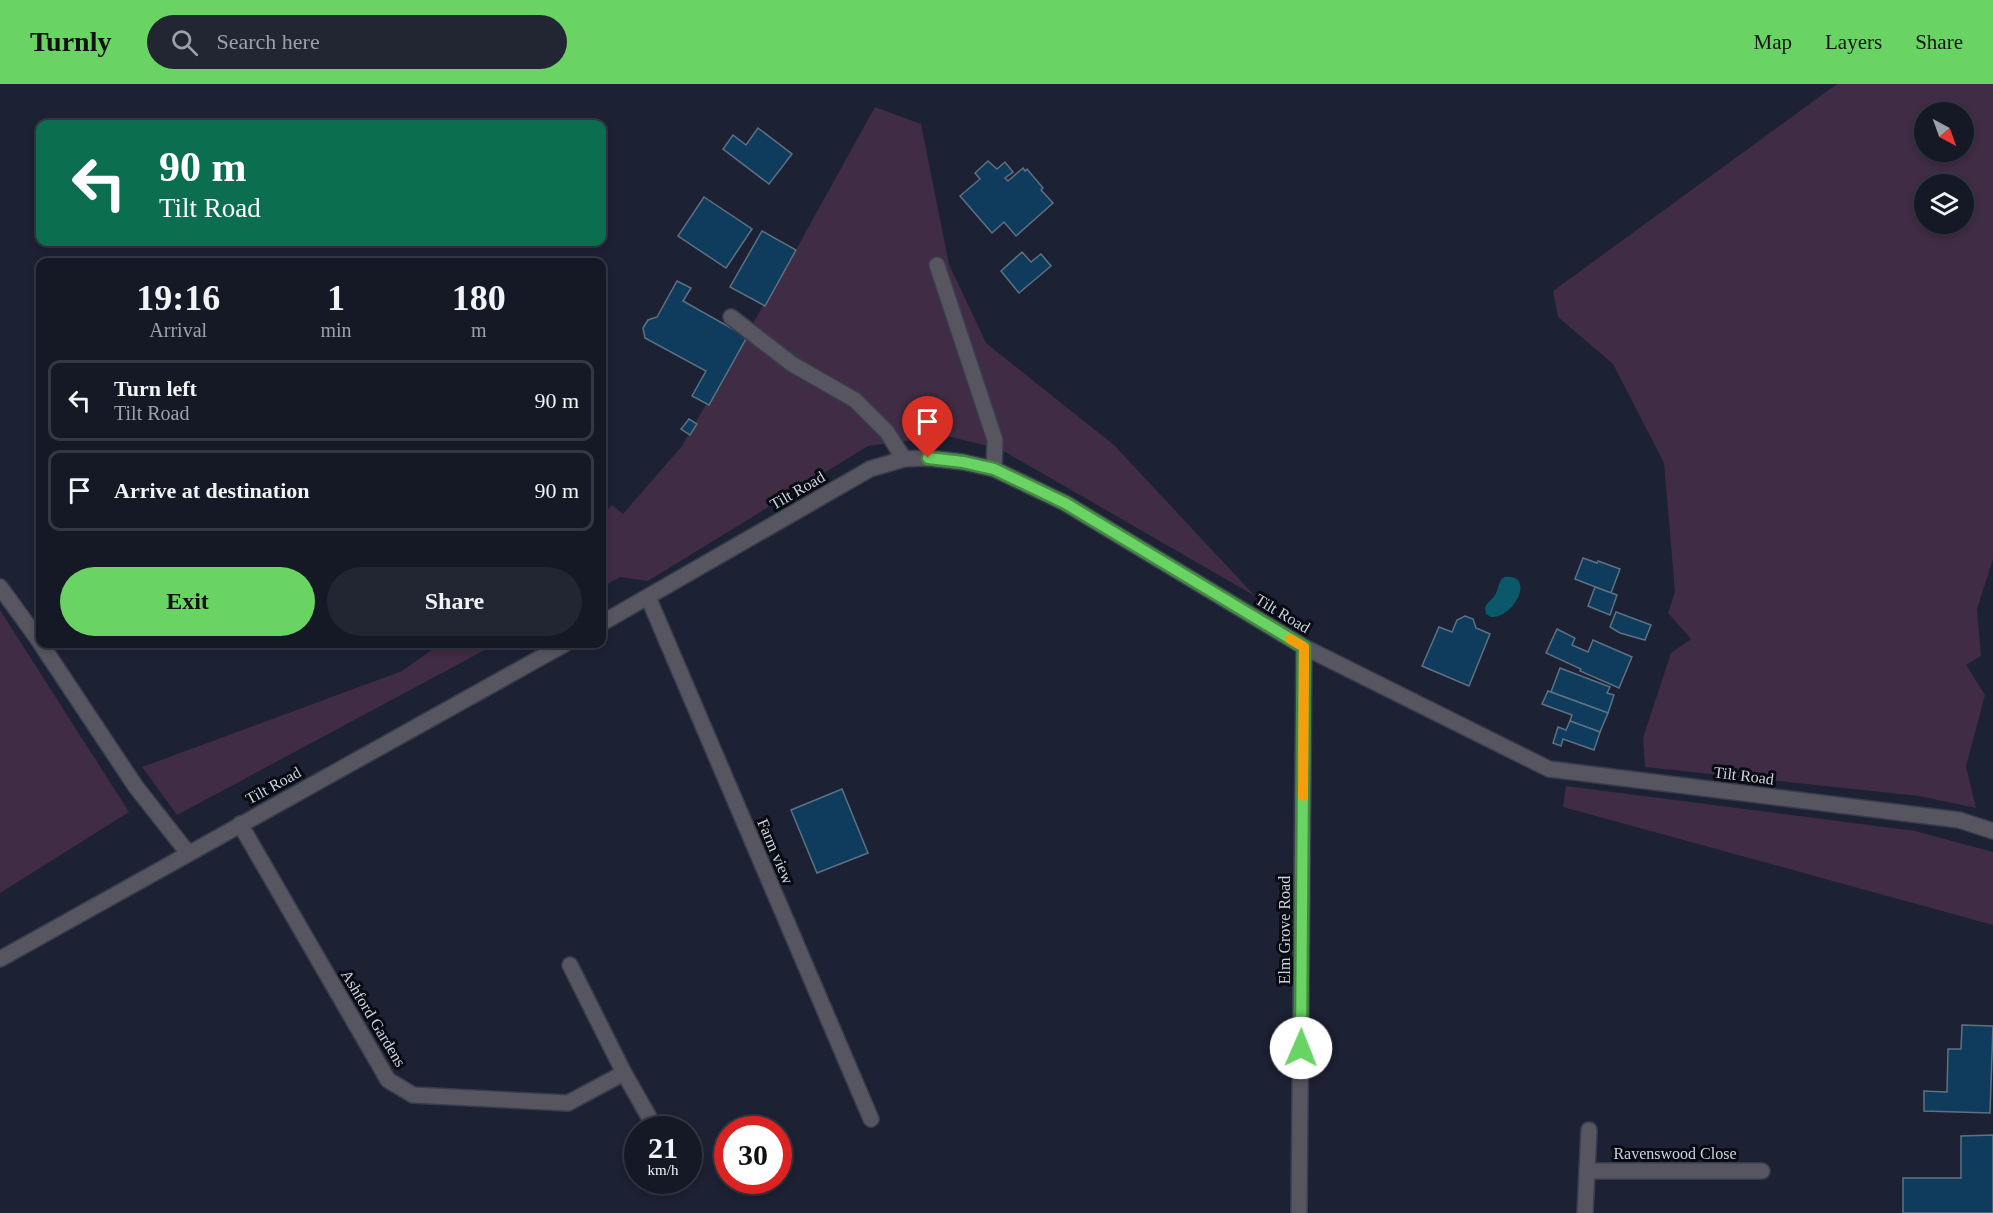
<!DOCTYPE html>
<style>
:root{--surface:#151926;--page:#222632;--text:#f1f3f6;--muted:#9da0a7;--line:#343843;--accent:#69d464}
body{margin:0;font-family:"Times New Roman",serif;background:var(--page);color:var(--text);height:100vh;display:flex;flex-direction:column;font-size:22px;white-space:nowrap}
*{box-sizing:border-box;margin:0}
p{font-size:20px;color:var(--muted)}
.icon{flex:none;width:33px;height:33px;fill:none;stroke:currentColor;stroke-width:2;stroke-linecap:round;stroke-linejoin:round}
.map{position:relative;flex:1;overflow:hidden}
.side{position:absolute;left:36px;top:174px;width:570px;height:390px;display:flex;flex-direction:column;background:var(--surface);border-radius:12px;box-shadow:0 3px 9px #0003,0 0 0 2px var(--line)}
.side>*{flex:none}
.guide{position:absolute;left:36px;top:36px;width:570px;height:126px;border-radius:12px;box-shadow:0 3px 9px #0003,0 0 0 2px var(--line);background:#0b6e4f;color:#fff;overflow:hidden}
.needle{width:39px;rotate:139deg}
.buttons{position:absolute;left:1914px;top:18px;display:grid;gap:12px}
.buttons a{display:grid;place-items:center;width:60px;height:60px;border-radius:50%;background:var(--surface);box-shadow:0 3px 9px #0003,0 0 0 2px var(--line);font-size:30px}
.speed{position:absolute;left:624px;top:1032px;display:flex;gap:12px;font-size:30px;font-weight:700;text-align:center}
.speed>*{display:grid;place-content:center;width:78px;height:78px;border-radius:50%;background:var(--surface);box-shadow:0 3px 9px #0003,0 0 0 2px var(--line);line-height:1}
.speed small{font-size:15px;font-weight:400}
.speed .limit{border:9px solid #d22;background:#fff;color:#111}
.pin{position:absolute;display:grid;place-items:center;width:51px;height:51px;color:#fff;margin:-62px -26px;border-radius:50% 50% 50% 0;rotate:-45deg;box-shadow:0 0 6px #0007}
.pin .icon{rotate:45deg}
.me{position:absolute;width:66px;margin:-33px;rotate:1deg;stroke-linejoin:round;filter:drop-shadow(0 0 4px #0008)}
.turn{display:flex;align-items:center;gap:21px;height:126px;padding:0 24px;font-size:27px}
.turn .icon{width:78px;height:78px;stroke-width:2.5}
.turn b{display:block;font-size:42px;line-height:51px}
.eta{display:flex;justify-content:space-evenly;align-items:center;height:102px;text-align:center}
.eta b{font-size:36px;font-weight:700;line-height:42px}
.action{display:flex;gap:12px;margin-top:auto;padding:12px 24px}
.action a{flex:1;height:69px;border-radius:36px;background:var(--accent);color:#111;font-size:24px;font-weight:700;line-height:69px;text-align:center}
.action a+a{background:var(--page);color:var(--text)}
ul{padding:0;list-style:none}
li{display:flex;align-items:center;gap:18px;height:81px;margin:0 12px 9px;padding:0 12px;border:3px solid var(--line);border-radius:12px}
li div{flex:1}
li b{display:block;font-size:22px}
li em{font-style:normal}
header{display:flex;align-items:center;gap:36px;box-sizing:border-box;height:84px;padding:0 30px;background:var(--accent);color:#111}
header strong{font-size:28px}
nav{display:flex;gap:33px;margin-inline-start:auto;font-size:21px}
.search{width:420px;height:54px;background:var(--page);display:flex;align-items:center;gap:15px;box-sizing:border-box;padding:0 21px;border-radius:33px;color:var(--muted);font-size:22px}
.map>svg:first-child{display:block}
.green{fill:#402c44;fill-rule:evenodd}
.water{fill:#0a586a}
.building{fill:#0f3c5d;stroke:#5e7182;stroke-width:1.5}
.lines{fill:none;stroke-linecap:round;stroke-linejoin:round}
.minor-casing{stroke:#383d4e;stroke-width:18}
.minor{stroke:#57555f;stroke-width:15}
.route-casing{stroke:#448a41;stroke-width:15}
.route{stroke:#69d464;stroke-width:10}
.slow{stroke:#f59e0b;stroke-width:10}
.labels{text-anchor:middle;stroke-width:6;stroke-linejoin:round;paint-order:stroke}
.street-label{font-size:16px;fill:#ced2de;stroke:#090b13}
</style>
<header>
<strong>Turnly</strong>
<div class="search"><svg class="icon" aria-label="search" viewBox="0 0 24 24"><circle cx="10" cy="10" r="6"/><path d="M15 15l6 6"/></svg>Search here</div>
<nav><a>Map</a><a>Layers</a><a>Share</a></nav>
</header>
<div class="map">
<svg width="1993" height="1129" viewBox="0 0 1993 1129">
<rect width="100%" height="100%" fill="#1c2133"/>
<g class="green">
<path d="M1837,0H1993V475L1977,525L1981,572L1966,581L1985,611L1966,682L1976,724L1919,712L1645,683L1643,654L1671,569L1691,555L1668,529L1675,508L1664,379L1613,280L1558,233L1553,207ZM1964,28V68H1924V28ZM1964,100V140H1924V100Z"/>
<polygon points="875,23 921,40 949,180 986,259 1114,361 1255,512 1000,365 947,352 868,362 648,497 620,493 602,503 602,431 612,421 623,430 682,362 798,162"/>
<polygon points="0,526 129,728 0,809"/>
<polygon points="440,560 496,560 177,731 142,683 402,587"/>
<polygon points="1566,702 1915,747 1993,768 1993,841 1563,723"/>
</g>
<path class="water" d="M1504,493C1537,489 1514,535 1491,533L1486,530L1485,524C1487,518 1491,517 1495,511C1499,505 1497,499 1504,493Z"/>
<g class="building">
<polygon points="758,44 792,70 769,100 723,65 733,51 746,61"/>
<polygon points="988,77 997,85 1005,78 1013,88 1005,94 1008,97 1023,84 1025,87 1027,85 1043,104 1041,106 1053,119 1016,152 1004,138 992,149 960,112 980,95 975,89"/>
<polygon points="704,113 752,145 726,184 678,152"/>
<polygon points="762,147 796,166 765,222 730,203"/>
<polygon points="1022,168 1031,178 1041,170 1051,182 1019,209 1001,187"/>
<polygon points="677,197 691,204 683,217 747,253 709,321 692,312 706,287 645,254 643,244 648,236 657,233"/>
<polygon points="689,335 697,340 690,351 681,345"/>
<polygon points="1583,474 1597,479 1598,477 1620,485 1611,509 1575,495"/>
<polygon points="1595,503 1617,511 1610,531 1588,522"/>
<polygon points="1616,528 1651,541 1645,556 1620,549 1610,543"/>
<polygon points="1465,532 1473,535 1476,544 1490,550 1469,602 1422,582 1439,543 1452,548 1457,536"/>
<polygon points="1557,545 1575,554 1572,561 1588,568 1593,556 1632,573 1619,604 1580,587 1581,585 1546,569"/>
<polygon points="1560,584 1610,603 1607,609 1614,611 1608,629 1551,608"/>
<polygon points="1548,607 1608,629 1600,648 1570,637 1572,631 1542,620"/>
<polygon points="1570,637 1600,648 1594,666 1563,655 1561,662 1553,659 1558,643 1566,646"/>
<polygon points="842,705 868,769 817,789 791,726"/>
<polygon points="1962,941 1993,942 1990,1029 1924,1027 1924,1007 1947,1008 1948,965 1961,965"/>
<polygon points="1993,1051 1993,1129 1903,1129 1903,1094 1961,1094 1961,1052"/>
</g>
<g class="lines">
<g class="minor-casing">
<g id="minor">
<polyline points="937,181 995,356 994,385"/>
<polyline points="731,233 792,280 855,316 887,348 904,375"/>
<polyline points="0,503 40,558"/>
<polyline points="648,513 871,1035"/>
<polyline points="602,539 870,385 904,375 928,374 963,378 994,385 1065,419 1304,563 1549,685 1959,736 1993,747"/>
<polyline points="41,560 136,703 188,769"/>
<polyline points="240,740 388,996 413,1011 568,1019 624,989"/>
<polyline points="0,875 565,560"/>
<polyline points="570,881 624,989 653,1040"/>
<polyline points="1587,1087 1762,1087"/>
<polyline points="1299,1129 1304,563"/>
<polyline points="1585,1129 1589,1046"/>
</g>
</g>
<use href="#minor" class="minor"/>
</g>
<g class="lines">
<g class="route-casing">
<polyline id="route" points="928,374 963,378 994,385 1065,419 1304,563 1301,964"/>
</g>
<use href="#route" class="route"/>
<polyline class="slow" points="1290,555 1304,563 1303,712"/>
</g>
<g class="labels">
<g class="street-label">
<text transform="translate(797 406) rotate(-30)" y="6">Tilt Road</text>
<text transform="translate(1283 529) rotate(31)" y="6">Tilt Road</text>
<text transform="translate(1744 691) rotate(7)" y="6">Tilt Road</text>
<text transform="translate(273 701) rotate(-29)" y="6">Tilt Road</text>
<text transform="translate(776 767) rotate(67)" y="6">Farm view</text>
<text transform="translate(1284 846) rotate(-90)" y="6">Elm Grove Road</text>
<text transform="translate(374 934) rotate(59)" y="6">Ashford Gardens</text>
<text x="1675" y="1075">Ravenswood Close</text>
</g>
</g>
</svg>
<div class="buttons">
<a><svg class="needle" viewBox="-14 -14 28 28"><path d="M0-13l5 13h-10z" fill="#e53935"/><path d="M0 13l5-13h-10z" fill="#9da0a7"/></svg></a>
<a><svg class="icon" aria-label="layers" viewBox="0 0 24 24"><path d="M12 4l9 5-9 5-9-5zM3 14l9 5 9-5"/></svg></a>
</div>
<div class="speed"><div>21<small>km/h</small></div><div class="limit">30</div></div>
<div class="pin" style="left:928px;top:374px;background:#d93025"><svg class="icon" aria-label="arrive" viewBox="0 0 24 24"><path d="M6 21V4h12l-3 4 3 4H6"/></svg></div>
<svg class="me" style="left:1301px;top:964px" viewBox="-20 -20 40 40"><circle r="19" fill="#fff"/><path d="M0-13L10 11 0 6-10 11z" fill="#69d464"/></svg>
<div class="guide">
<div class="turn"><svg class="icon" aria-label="left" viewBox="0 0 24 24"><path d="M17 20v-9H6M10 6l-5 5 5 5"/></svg><div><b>90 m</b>Tilt Road</div></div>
</div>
<section class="side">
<div class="eta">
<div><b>19:16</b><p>Arrival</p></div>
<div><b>1</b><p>min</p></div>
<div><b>180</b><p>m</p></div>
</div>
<ul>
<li><svg class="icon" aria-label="left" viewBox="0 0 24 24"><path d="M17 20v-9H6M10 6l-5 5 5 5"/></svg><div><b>Turn left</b><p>Tilt Road</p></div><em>90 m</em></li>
<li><svg class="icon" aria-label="arrive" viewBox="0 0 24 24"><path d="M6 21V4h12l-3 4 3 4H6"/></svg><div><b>Arrive at destination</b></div><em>90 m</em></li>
</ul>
<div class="action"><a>Exit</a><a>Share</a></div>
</section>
</div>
